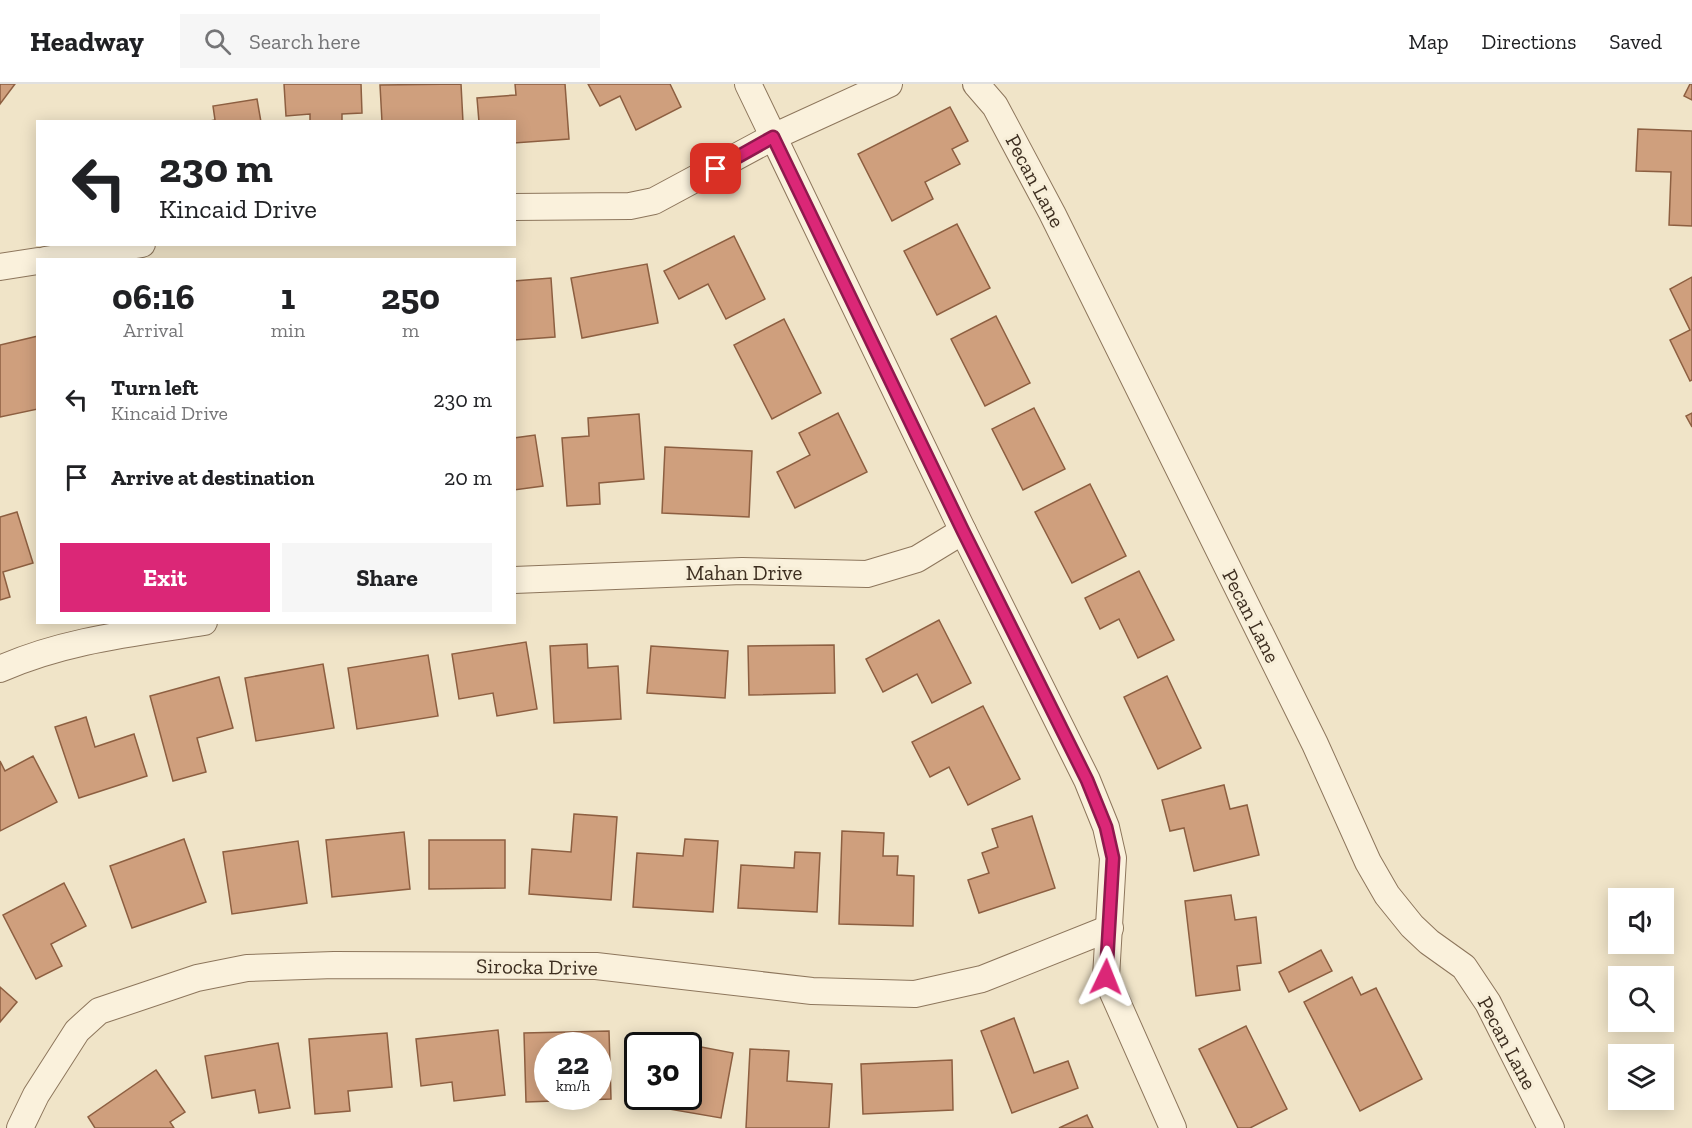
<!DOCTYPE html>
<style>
:root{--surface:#fff;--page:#f6f6f6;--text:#202124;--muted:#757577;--line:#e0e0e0;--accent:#db2777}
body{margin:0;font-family:"Zilla Slab",serif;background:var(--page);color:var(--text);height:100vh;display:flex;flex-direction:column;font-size:22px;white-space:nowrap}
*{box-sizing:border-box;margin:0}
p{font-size:20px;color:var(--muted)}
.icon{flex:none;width:33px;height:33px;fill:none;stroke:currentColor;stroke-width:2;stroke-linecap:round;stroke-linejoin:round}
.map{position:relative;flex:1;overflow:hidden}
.side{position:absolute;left:36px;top:174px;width:480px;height:366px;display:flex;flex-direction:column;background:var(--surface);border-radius:0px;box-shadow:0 3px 15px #0003}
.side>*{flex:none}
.hud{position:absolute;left:36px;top:36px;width:480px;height:126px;border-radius:0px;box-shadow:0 3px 15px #0003;background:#fff;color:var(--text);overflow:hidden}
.fabs{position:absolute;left:1608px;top:804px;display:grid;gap:12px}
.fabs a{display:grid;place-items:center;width:66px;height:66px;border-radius:0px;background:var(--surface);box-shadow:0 3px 15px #0003;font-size:30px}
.speed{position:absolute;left:534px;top:948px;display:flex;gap:12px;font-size:30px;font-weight:700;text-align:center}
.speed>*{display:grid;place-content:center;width:78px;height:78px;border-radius:50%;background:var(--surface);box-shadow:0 3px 15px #0003;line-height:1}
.speed small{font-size:15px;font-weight:400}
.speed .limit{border:3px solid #111;border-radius:9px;background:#fff;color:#111}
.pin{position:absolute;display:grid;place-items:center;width:51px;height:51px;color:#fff;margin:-26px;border-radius:12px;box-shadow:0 3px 9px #0006}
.me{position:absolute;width:66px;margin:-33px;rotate:2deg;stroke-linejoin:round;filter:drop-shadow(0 0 4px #0008)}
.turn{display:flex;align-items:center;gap:21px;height:126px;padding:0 24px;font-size:27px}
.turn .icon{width:78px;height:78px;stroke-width:2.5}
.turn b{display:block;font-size:42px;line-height:51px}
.eta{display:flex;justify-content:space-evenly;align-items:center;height:102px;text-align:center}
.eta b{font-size:36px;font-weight:700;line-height:42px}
.action{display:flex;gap:12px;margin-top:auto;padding:12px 24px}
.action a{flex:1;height:69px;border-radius:0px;background:var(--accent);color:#fff;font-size:24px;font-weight:700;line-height:69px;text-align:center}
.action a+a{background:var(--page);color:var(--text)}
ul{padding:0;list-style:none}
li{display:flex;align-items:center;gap:18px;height:78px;padding:0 24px}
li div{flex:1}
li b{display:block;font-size:22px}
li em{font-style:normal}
header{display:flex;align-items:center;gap:36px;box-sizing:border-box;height:84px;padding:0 30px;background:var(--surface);border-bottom:2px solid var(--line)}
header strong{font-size:28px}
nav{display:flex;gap:33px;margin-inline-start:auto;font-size:21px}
.search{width:420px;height:54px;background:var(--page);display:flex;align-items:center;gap:15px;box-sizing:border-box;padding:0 21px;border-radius:0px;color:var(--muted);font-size:22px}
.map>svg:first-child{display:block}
.building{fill:#cf9f7d;stroke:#8d5f41;stroke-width:1.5;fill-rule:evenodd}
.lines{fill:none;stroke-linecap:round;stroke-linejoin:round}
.minor-casing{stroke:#8d765c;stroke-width:28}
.minor{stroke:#faf1dc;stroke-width:26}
.route-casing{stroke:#8e194d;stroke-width:15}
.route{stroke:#db2777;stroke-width:10}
.labels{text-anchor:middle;stroke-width:6;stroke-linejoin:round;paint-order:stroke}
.street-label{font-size:21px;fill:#3d2e20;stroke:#f7eed8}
</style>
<header>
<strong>Headway</strong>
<div class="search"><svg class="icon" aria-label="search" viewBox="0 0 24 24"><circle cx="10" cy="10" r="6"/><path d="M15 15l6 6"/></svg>Search here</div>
<nav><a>Map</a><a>Directions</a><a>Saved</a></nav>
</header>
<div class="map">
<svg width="1692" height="1044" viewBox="0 0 1692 1044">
<rect width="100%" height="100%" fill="#f0e4c8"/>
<g class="building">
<polygon points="0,0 15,0 0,20"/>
<polygon points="284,0 361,0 362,29 342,30 342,38 310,38 310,30 286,32"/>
<polygon points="461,0 463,38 382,38 380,1"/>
<polygon points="515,0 565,0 569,55 514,59 514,38 479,38 477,14 516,11"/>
<polygon points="588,0 670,0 681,23 636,46 620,12 600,22"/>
<polygon points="1690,0 1692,0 1692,16 1684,12"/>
<polygon points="257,15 261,38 205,38 215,36 213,22"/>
<polygon points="950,23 968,57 952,65 960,80 925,98 933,115 892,137 858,70"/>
<polygon points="1638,45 1692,47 1692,142 1669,141 1671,88 1636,87"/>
<polygon points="957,140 990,204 937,231 904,167"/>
<polygon points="734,152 765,215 726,235 708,200 679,215 664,187"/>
<polygon points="647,180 658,239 582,254 571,194"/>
<polygon points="1692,193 1692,296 1690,297 1670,256 1690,246 1670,205"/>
<polygon points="551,194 555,253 514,256 514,197"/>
<polygon points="996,232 1030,299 985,322 951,255"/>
<polygon points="784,235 821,309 772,335 734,261"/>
<polygon points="38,252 38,325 0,333 0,261"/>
<polygon points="1034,324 1065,385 1023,406 992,345"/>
<polygon points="838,329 867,388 795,424 777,388 810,371 799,349"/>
<polygon points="1692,329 1692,343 1686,332"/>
<polygon points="639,330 644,395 599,399 600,420 567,422 562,354 589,352 588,334"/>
<polygon points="535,351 543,402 514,406 514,354"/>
<polygon points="665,363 752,367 749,433 662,429"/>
<polygon points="1090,400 1126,472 1072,499 1035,428"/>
<polygon points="17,428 33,479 3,488 10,513 0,516 0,433"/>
<polygon points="1139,487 1174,556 1138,574 1119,535 1100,545 1085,514"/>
<polygon points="939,536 971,599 932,619 917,590 883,608 866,575"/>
<polygon points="526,558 537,625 497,632 493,609 459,615 452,570"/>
<polygon points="587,560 588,584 618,582 621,635 554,639 550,562"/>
<polygon points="834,561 835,609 749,611 748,562"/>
<polygon points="651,562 728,567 725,614 647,609"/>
<polygon points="428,571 438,632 357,645 348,584"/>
<polygon points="323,580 334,644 256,657 245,594"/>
<polygon points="1167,592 1201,664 1158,685 1124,613"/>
<polygon points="219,593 233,644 197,654 206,688 173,697 150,612"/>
<polygon points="983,622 1020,695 968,721 949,683 930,693 912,658"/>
<polygon points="86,633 95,663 134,650 147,692 79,714 55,643"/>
<polygon points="33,672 57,718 0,747 0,677 5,687"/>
<polygon points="1224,701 1230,725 1247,721 1259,771 1194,787 1184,744 1170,747 1162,716"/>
<polygon points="574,730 617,733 611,816 529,810 532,765 571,768"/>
<polygon points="1032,732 1055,804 979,829 968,796 989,789 982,769 998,763 992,745"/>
<polygon points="842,747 884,749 883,772 898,772 897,791 914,792 913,842 839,840"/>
<polygon points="404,748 410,805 332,813 326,756"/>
<polygon points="184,755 206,818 132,844 110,782"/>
<polygon points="685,755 718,757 713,828 633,823 637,769 683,772"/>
<polygon points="429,756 505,756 505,804 429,805"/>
<polygon points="298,757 307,819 232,830 223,768"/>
<polygon points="795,768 820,769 817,828 738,824 741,781 794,784"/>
<polygon points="64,799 86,842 51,860 62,882 36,895 3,831"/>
<polygon points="1231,811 1235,836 1256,833 1261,879 1237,882 1240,906 1196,912 1185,817"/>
<polygon points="1321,866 1332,887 1289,908 1279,888"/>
<polygon points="1352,893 1361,911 1376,904 1422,995 1360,1027 1304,918"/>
<polygon points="0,903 17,918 0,938"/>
<polygon points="1014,934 1034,989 1068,977 1078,1004 1012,1029 981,947"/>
<polygon points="1246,942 1287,1025 1250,1044 1238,1044 1199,965"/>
<polygon points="498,946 505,1011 454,1017 452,998 421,1002 416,955"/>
<path d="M609,947L611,1015L526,1018L524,949ZM548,962H598V1012H548Z"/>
<polygon points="387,949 392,1003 348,1007 350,1027 315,1030 309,955"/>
<polygon points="649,953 733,969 721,1034 657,1023 659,1012 688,1012 688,962 647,962"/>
<polygon points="278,959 290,1024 259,1029 255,1006 212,1014 205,972"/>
<polygon points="750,965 789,967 787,997 832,1000 829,1044 746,1044"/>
<polygon points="952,976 953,1026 863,1030 861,980"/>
<polygon points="156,986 185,1028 170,1038 174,1044 95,1044 88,1033"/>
<polygon points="1087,1031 1093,1044 1059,1044"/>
</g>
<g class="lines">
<g class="minor-casing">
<g id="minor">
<polyline points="748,0 963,447 1087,696 1106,743 1113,774 1106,893 1173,1044"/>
<polyline points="976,0 995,22 1052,129 1315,660 1368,778 1387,811 1412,842 1429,858 1464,883 1488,919 1551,1044"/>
<polyline points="514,123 630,122 654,117 773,53 889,0"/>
<polyline points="45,176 142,160"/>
<polyline points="0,183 38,177"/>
<polyline points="514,496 742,487 867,490 917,475 963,447"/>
<path d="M0,585C65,556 135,549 204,538"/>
<polyline points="20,1044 36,1011 77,947 99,927 197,894 247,884 334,881 596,882 812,907 915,910 982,895 1110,844"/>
</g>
</g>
<use href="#minor" class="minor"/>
</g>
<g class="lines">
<g class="route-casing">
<polyline id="route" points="716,85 773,53 963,447 1087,696 1106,743 1113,774 1106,893"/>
</g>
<use href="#route" class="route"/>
</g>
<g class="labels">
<g class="street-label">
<text transform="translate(1035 97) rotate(62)" y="7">Pecan Lane</text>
<text x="744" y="496">Mahan Drive</text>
<text transform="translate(1251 532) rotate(63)" y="7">Pecan Lane</text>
<text transform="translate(537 883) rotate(1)" y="7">Sirocka Drive</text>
<text transform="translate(1507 959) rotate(62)" y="7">Pecan Lane</text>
</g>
</g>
</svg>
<div class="fabs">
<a><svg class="icon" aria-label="sound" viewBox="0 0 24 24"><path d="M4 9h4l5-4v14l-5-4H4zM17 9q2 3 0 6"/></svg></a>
<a><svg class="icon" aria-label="search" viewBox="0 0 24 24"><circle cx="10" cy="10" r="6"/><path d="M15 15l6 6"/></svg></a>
<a><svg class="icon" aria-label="layers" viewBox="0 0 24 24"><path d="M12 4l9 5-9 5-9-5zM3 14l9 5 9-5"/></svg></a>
</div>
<div class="speed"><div>22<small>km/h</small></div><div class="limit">30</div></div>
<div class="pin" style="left:716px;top:85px;background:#d93025"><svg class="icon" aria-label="arrive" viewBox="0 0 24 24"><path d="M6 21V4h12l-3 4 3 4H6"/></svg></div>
<svg class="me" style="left:1106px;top:893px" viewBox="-20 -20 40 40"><path d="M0-17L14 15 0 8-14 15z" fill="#db2777" stroke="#fff" stroke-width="4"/></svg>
<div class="hud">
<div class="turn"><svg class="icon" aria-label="left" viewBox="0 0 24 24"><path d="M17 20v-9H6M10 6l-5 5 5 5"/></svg><div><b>230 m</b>Kincaid Drive</div></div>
</div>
<section class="side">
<div class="eta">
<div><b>06:16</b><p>Arrival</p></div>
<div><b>1</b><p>min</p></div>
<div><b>250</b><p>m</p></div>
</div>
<ul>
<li><svg class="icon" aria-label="left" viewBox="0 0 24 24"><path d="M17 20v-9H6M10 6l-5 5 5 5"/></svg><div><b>Turn left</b><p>Kincaid Drive</p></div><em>230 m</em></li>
<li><svg class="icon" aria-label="arrive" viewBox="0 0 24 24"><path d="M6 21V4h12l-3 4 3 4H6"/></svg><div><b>Arrive at destination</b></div><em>20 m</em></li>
</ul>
<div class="action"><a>Exit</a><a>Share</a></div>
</section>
</div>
